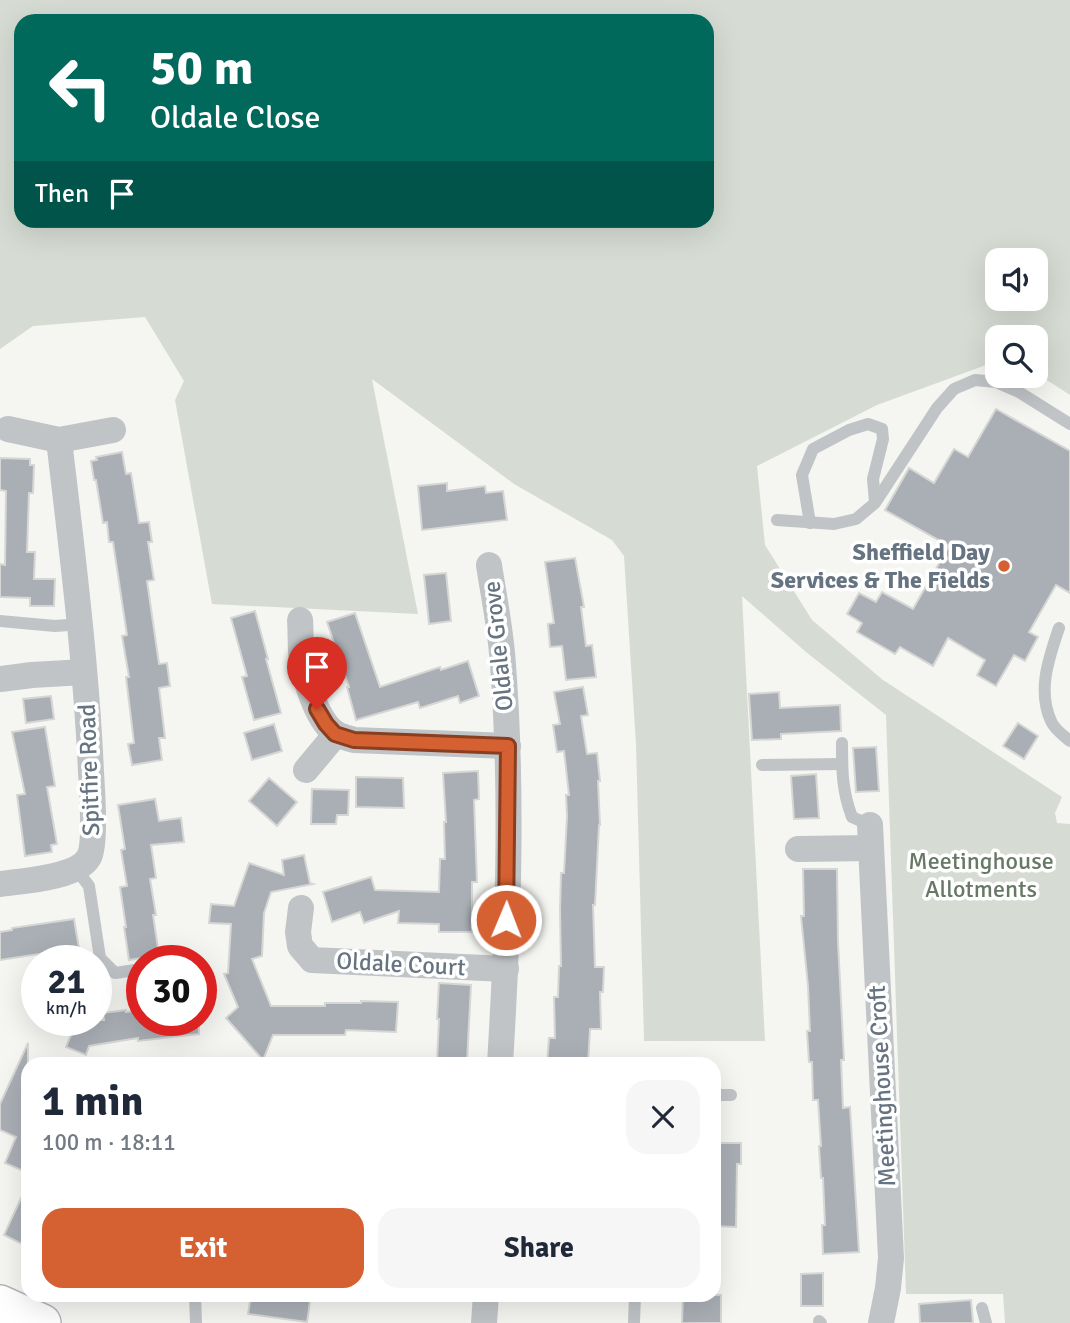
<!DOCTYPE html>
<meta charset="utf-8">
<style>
:root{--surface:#fff;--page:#f6f6f7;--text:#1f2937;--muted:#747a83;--accent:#d56032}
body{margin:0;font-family:Signika,sans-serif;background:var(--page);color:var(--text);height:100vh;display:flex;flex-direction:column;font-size:26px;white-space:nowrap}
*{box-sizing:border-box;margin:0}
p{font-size:23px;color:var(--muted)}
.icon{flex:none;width:38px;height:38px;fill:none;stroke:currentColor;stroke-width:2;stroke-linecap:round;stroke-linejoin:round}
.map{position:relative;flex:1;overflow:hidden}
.drawer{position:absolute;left:21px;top:1057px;width:700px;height:245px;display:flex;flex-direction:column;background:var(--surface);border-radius:21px;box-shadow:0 7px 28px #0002}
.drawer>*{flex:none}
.banner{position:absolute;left:14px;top:14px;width:700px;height:214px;border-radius:21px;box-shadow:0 7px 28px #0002;background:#00695c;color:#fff;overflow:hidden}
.controls{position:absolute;left:985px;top:248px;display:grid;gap:14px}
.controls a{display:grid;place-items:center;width:63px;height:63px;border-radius:14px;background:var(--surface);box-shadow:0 7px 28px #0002;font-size:35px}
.speed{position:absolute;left:21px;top:945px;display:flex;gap:14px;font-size:35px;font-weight:700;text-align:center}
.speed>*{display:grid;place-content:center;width:91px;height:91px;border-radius:50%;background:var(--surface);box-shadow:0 7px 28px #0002;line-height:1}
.speed small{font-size:18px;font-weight:400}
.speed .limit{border:10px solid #d22;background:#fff;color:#111}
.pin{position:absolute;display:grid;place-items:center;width:60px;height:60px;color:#fff;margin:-72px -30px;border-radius:50% 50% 50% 0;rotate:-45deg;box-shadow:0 0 7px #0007}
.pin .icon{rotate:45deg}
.me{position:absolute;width:77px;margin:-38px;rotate:1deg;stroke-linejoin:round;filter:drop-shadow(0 0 5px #0008)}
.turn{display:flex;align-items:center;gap:24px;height:147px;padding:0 21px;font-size:32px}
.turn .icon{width:91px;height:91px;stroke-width:2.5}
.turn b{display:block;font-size:49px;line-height:60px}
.then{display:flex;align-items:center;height:66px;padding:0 21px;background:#0003;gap:14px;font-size:26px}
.round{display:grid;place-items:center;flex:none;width:74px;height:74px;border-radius:21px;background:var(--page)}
.head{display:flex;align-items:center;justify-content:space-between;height:119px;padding:0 21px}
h1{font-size:42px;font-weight:800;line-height:52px}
.action{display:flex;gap:14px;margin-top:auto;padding:14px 21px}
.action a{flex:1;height:80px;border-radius:21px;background:var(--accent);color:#fff;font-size:28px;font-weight:800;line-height:80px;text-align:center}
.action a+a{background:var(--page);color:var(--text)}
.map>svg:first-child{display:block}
.green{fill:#d6dcd3;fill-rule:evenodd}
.building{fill:#a9afb5;stroke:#d6d6d4;stroke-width:2}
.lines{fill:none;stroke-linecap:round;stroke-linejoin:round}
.secondary-casing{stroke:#b3b7bb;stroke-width:40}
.lane{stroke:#c0c4c7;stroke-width:12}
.street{stroke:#c0c4c7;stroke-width:26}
.secondary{stroke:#fff;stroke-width:37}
.route-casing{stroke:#8a3e20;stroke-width:18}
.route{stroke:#d56032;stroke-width:12}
.poi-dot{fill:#d56032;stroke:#fff;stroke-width:2.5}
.labels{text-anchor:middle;stroke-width:7;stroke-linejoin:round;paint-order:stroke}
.poi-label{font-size:24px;font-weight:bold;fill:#667380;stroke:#fff;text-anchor:end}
.street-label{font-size:24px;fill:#667380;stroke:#fff}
.park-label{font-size:24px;fill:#677865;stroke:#fff}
</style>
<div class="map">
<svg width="1070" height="1323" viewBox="0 0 1070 1323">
<rect width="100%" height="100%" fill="#f5f5f2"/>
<path class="green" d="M0,0H1070V395L1036,373V338H998L997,361L877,405L757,466L765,545L812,620L883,680L1062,797L1055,813L1057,823L1070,824V1323H1005L1003,1294H906L886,715L806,652L742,596L765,1041H644L636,744L624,556L612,540L514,484L372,379L418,614L212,604L175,400L184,381L145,317L33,326L0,349ZM21,21H707V220H21ZM998,261H1036V299H998Z"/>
<g class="building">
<polygon points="996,409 1070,451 1070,593 1056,585 1029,632 1038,637 1025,661 1014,655 996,686 977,675 985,660 948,638 933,666 900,647 895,654 857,632 862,623 847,614 859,593 876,602 882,592 913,609 949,546 885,510 909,468 934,483 954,449 968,457"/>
<polygon points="122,452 126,474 131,473 139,523 149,522 152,542 148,542 154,580 147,581 159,664 167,663 170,686 159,688 165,738 159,738 162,760 132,765 128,744 134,743 126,677 129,677 122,636 127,635 113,542 109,542 107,522 103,523 96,480 94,480 91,461 97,460 96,457"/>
<polygon points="0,458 30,459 30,465 34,465 33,493 29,493 27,552 35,552 34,579 55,579 54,606 30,606 30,598 0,597 0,564 5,565 6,491 0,490"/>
<polygon points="447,483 447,491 485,486 486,493 503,491 507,520 422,530 418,486"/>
<polygon points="575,558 584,607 581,607 586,646 592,645 596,677 566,680 562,646 550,647 548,624 554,623 545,562"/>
<polygon points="446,573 451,621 429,624 424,575"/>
<polygon points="255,611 268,659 266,659 281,713 254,720 242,677 247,676 231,618"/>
<polygon points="355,613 380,687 440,667 441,670 468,661 479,696 460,703 458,696 420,708 418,702 356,720 347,687 349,687 327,622"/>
<polygon points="583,687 588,715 581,716 587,754 597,753 600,781 598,781 600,825 599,825 595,905 593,905 595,967 604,967 603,992 600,992 601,1029 590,1029 588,1064 547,1064 549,1038 555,1038 554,997 558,997 559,966 561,966 560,910 561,873 564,873 567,816 566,795 569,795 564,751 557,752 553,725 560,724 554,692"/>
<polygon points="779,692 780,708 840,705 841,731 781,734 781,739 752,740 749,694"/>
<polygon points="51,696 54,719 26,723 23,699"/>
<polygon points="1018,723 1038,736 1024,759 1003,746"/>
<polygon points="274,724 282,751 252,760 244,733"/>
<polygon points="45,727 55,786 47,787 57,844 51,845 52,852 25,856 17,795 25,794 12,732"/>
<polygon points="876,747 879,791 856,792 853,748"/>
<polygon points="478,771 479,799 474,800 477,882 472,882 472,932 439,932 439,924 398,923 399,911 364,923 360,912 332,922 323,892 371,877 375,890 439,892 440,859 445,859 444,822 446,822 443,773"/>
<polygon points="816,774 819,818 794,819 791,776"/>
<polygon points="356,777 403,778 404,808 356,807"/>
<polygon points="269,778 297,802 277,826 249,801"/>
<polygon points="312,789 349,790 348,815 337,815 336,824 311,824"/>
<polygon points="155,799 159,821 181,818 184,842 151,845 156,878 150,879 156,915 153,915 159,955 129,960 124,927 126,927 120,887 127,886 121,850 125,849 118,805"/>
<polygon points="304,855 310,883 313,884 271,892 264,913 262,956 252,959 271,1006 325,1006 325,1003 361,1003 361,1001 398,1002 396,1032 346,1030 345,1035 273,1035 263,1060 226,1018 238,1007 224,974 228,973 231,924 209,923 211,904 234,906 249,863 284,875 282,860"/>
<polygon points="803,869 837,869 838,942 844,1060 841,1060 843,1108 850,1107 859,1252 823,1254 822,1225 825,1225 823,1178 821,1178 819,1146 821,1146 818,1100 813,1100 812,1062 809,1062 807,1031 810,1031 808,986 801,916 804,916"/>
<polygon points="74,919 79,948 0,960 0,932 12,930 12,928"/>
<polygon points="439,983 471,985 467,1062 437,1061 439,1019 437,1019"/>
<polygon points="126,1010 126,1012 142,1010 142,1020 199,1020 199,1034 138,1041 138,1038 89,1046 86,1055 66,1047 77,1020 104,1020 103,1013"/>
<polygon points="28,1043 28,1173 5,1163 16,1137 0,1130 0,1104"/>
<polygon points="714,1143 741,1143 741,1164 737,1164 736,1227 714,1226"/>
<polygon points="28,1183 28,1247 4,1235"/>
<polygon points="823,1273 823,1306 801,1306 801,1274"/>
<polygon points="251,1295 311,1295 307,1322 248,1314"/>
<polygon points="683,1295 721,1295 721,1323 682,1323"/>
<polygon points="971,1300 973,1323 920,1323 919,1304"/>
</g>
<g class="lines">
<g class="secondary-casing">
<polyline id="secondary" points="0,1304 42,1323"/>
</g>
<g class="lane">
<polyline points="777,520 834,524 856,519 875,503 937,408 954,389 975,380 996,382 1019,392 1070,424"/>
<polyline points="810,523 802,475 813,449 849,430 868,424 882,429 883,439 873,479 875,502"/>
<polyline points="0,621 55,626 81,624"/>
<path d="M1059,628C1049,658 1037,690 1051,721C1054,729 1064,736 1070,741"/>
<path d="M842,743C842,770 842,791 852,817L870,825"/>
<polyline points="762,765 842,764"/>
<polyline points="76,869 89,886 100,958 115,973 142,969"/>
<polyline points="714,1095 731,1095"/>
<polyline points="195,1295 196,1323"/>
<polyline points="982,1308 986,1323"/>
<polyline points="819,1321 821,1323"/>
<polyline points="634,1323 635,1295"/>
</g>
<g class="street">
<polyline points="8,429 59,440 113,430"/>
<path d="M489,565C494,598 501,631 503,665C513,797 508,931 500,1064"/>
<path d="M300,620C301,633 300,647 302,660C305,680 318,724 337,734C342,737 348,738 354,740L508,746"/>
<polyline points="0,679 32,675 84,672"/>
<polyline points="306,770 336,734"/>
<polyline points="870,825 891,1258 888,1288 881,1323"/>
<polyline points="798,849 871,848"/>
<path d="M0,884C22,881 78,878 89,857C96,844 92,789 91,772C86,661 72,551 59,440"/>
<polyline points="301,908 298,932 300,946 312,960 506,969"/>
<polyline points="484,1323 486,1295"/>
</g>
<use href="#secondary" class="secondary"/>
</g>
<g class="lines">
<g class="route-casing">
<polyline id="route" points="317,709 326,724 335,734 354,740 508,746 506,920"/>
</g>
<use href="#route" class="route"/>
</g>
<circle class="poi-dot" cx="1004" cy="566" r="7"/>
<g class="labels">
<g class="poi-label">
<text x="990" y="560">Sheffield Day<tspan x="990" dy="28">Services &amp; The Fields</tspan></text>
</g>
<g class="street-label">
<text transform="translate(498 646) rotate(-96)" y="8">Oldale Grove</text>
<text transform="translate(89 770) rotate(-92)" y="8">Spitfire Road</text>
<text transform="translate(401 964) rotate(3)" y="8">Oldale Court</text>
<text transform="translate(882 1086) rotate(-93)" y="8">Meetinghouse Croft</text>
</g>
<g class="park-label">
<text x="981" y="869">Meetinghouse<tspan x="981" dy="28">Allotments</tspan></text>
</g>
</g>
</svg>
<div class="controls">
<a><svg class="icon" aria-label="sound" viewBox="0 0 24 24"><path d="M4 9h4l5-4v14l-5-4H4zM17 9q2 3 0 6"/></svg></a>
<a><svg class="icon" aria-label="search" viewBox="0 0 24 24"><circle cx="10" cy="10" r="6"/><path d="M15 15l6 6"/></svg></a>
</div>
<div class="speed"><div>21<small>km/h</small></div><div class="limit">30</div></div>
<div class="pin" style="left:317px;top:709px;background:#d93025"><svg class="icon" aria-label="arrive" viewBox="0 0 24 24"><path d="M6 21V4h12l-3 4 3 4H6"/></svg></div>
<svg class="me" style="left:506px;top:920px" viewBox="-20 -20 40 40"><circle r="17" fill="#d56032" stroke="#fff" stroke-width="3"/><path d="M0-11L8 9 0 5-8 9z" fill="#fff"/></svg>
<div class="banner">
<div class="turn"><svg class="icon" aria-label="left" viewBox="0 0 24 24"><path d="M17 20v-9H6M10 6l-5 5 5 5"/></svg><div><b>50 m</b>Oldale Close</div></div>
<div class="then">Then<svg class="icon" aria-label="arrive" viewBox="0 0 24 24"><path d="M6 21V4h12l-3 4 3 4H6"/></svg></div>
</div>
<section class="drawer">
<div class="head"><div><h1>1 min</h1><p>100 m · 18:11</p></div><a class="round"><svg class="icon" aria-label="close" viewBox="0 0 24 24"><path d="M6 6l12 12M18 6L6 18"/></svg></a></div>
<div class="action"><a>Exit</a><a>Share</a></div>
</section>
</div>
